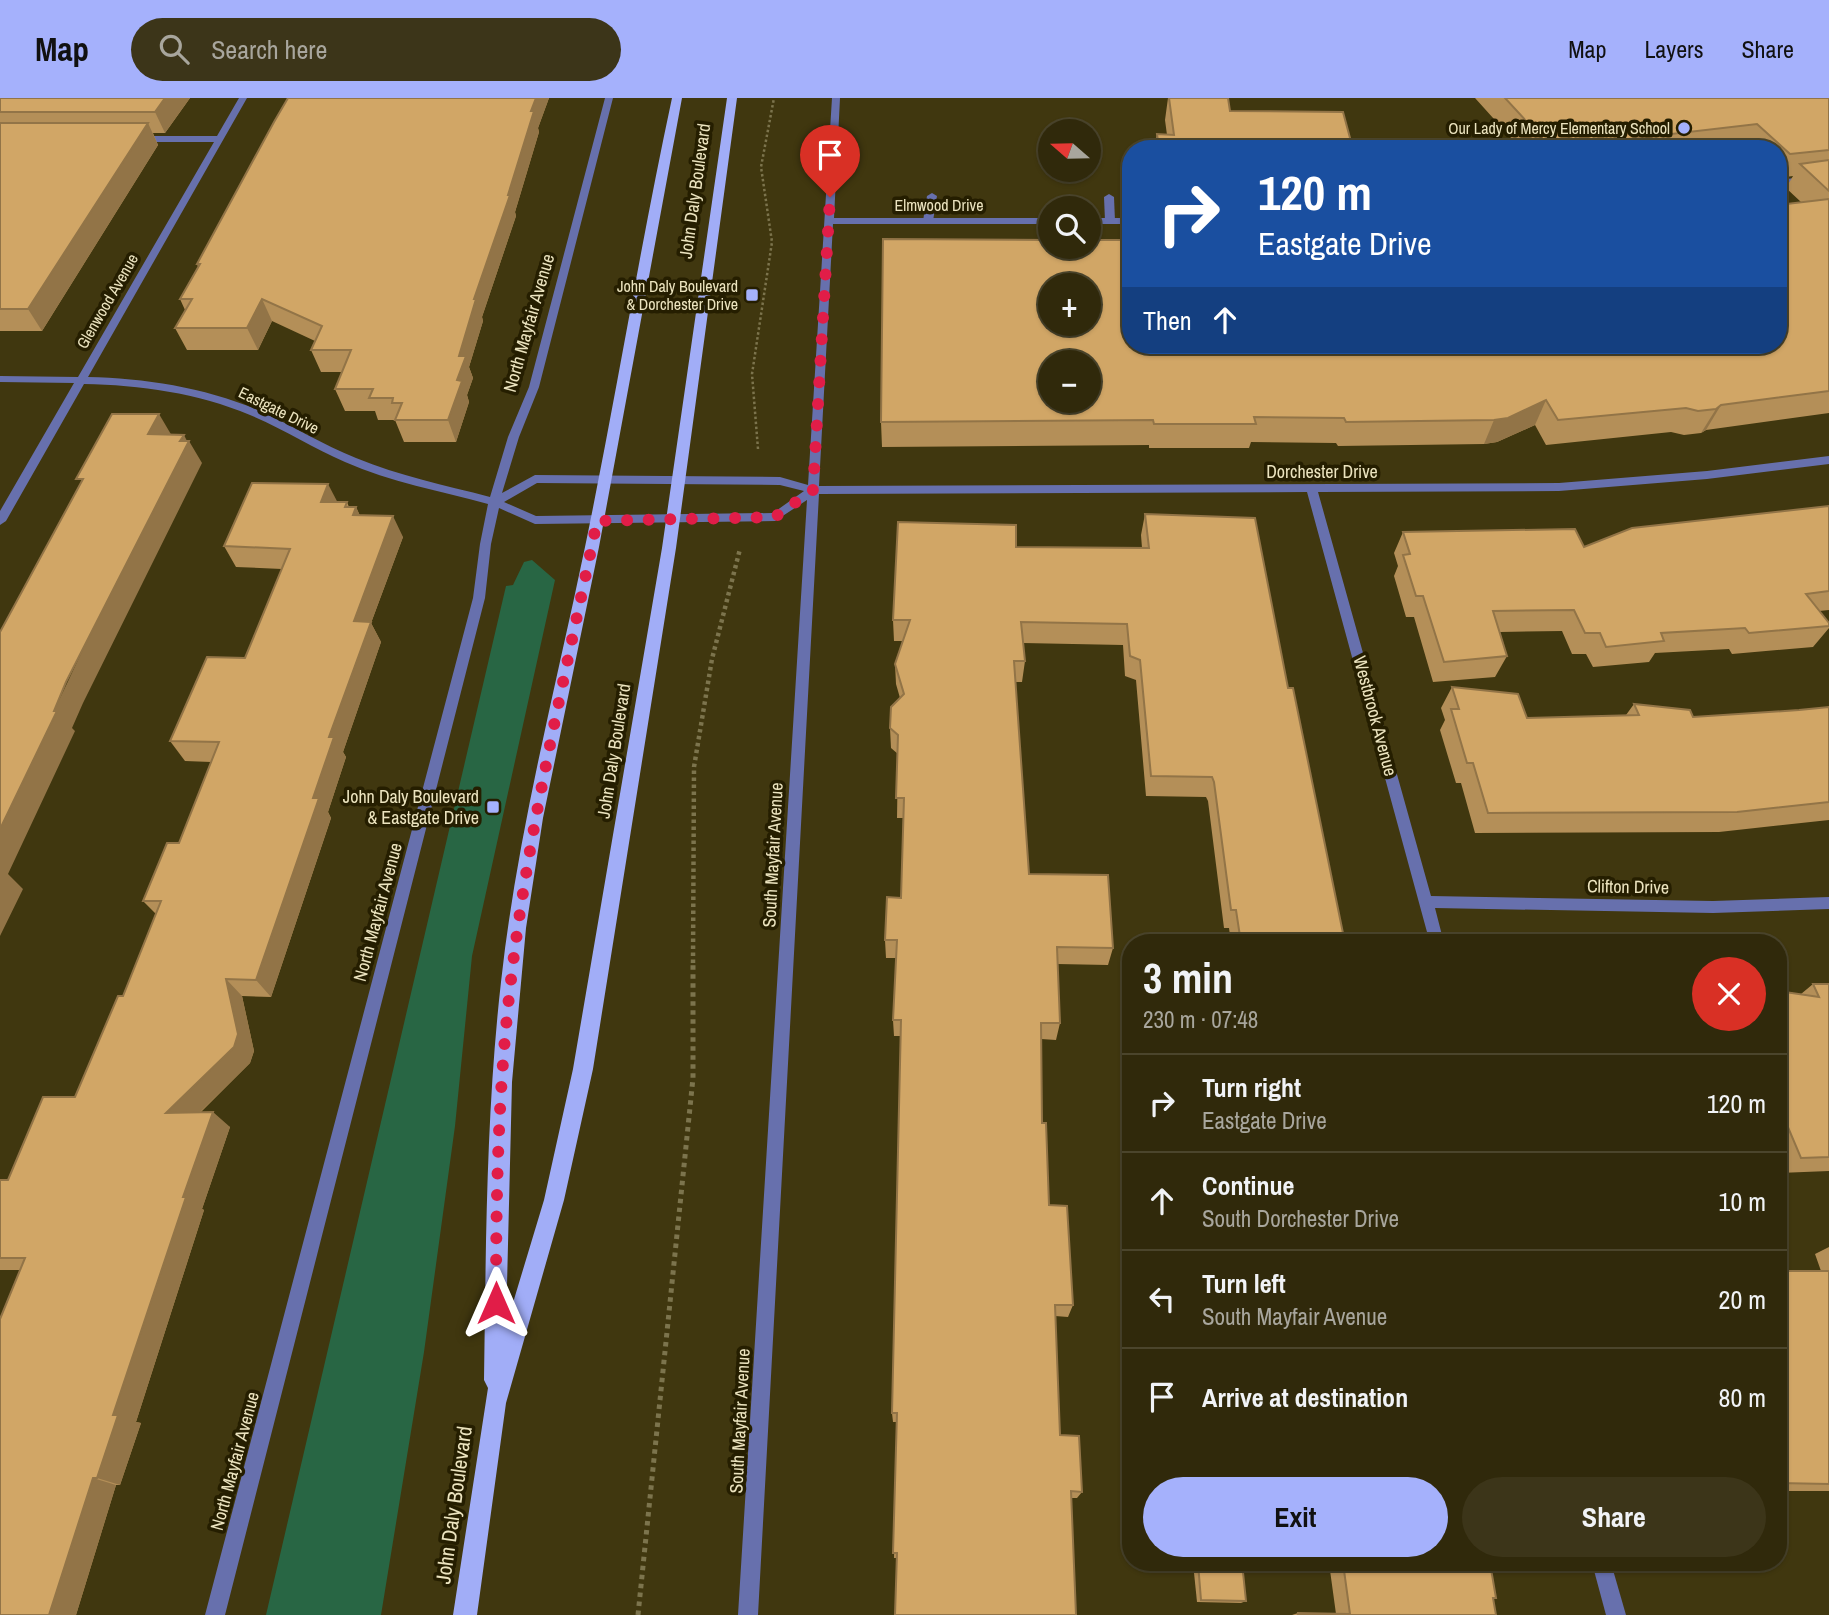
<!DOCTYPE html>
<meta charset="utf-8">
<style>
:root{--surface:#30290b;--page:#3c3519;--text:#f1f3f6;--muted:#a8a69d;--line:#4b452c;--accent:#a5b1fc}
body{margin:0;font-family:"Archivo Narrow",sans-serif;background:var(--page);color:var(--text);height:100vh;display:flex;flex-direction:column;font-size:26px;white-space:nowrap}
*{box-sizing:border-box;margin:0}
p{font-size:23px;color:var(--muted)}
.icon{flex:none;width:38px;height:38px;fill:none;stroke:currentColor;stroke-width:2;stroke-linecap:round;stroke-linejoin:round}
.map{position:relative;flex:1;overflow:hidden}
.panel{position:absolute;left:1122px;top:836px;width:665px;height:637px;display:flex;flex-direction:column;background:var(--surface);border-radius:28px;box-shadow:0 2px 5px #0004,0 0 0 2px var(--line)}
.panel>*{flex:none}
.guide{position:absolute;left:1122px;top:42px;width:665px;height:214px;border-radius:28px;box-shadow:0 2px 5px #0004,0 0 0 2px var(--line);background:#1a4fa0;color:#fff;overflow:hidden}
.needle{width:46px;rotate:290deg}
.tools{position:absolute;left:1038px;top:21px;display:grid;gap:14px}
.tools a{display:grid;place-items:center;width:63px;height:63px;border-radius:50%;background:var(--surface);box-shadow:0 2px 5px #0004,0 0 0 2px var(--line);font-size:35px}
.pin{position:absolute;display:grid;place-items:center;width:60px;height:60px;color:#fff;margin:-72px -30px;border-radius:50% 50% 50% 0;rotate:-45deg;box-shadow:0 0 7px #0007}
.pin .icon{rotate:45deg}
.me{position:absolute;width:77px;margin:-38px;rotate:0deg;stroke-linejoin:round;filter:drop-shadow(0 0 5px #0008)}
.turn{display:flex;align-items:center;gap:24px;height:147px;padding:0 21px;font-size:32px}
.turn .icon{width:91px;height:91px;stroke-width:2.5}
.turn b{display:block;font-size:49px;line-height:60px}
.then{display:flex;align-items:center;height:66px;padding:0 21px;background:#0003;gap:14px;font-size:26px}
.round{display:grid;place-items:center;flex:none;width:74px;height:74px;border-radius:37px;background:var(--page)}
.headline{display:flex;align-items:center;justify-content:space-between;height:119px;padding:0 21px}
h1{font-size:42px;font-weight:700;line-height:52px}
.primary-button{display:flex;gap:14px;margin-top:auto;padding:14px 21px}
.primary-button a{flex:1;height:80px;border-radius:42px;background:var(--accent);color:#111;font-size:28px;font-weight:700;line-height:80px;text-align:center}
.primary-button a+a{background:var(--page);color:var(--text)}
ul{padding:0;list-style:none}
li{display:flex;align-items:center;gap:21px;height:98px;padding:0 21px;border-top:2px solid var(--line)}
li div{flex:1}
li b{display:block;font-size:26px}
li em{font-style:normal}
header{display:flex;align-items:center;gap:42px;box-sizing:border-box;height:98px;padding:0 35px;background:var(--accent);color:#111}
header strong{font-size:33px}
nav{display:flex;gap:38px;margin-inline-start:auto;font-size:24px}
.search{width:490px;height:63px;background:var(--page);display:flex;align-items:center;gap:18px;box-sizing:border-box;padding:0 24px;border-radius:38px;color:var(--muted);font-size:26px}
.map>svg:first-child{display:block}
.green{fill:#286644}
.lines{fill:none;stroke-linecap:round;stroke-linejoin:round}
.path-far2{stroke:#7c744d;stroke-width:2.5;stroke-dasharray:2.5 2.5;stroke-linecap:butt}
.path-far1{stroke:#7c744d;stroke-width:4.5;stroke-dasharray:3.5 3.5;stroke-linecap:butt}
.path{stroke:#7c744d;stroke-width:5;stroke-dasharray:4.5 4.5;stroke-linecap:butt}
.lane{fill:#6770ad;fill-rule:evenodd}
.street{fill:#6770ad;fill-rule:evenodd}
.primary{fill:#a1adf7;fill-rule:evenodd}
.wall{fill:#b48f58}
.shaded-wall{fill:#927447}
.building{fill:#d1a666;stroke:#927447;stroke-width:2;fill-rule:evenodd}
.route{stroke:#e11d48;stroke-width:12;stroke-dasharray:0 21.6}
.poi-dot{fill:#a5b1fc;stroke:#251e00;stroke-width:2.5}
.labels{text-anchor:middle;stroke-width:7;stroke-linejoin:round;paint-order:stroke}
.far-poi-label{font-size:16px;fill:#ece4bf;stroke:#251e00;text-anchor:end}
.far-street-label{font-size:16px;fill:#ece4bf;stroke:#251e00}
.street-label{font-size:18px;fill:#ece4bf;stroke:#251e00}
.poi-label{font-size:18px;fill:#ece4bf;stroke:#251e00;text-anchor:end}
.near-street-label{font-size:21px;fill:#ece4bf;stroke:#251e00}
</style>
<header>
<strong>Map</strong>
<div class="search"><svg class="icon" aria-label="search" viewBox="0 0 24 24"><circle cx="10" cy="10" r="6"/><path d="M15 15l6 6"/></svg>Search here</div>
<nav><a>Map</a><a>Layers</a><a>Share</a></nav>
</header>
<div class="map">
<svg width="1829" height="1517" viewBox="0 0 1829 1517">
<rect width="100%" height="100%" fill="#40370f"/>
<polygon class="green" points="532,462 555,482 472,858 455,1028 424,1254 381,1517 266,1517 506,488 513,487 524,464"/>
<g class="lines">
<polyline class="path-far2" points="758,351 752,276 772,144 761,69 774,0"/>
<polyline class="path-far1" points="693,865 694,669 712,561 740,451"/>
<polyline class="path" points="638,1517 693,980 693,863"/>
<g class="lane">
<polygon points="932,95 937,98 933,123 928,126 923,123 927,98"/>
<polygon points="1109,96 1114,99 1115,123 1110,126 1105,123 1104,99"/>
</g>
<g class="street">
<path d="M239,0H247L88,279C145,280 207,290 260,313C293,328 323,347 356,360C399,378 445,387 490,399L508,339L529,289L605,0H613L539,289L519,339L502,395L535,377L780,379L808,387L832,0H840L834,120H1050V126H833L819,388L1559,385L1707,373L1829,358V366L1707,381L1559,393L1318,394L1431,798L1713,803L1829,799V811L1713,815L1435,810L1444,845H1430L1307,394L819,396L758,1517H738L807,402L775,423L535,426L499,410L491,446L485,500L225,1517H205L473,500L480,446L488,406C441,393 390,384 345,364C313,350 283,331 250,317C198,295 140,287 84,286L6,423L0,427V413L74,285L0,284V278L78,279L214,44H138L134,41L138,38H217ZM537,385L780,387L804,393L773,415L536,418L504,404Z"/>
<polygon points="1829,76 1829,82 1778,88 1778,82"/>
<rect x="1088" y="120" width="42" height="6"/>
<polygon points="1592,1465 1611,1465 1626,1517 1606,1517"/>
</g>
<path class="primary" d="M672,0H682L599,449L543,720L526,830L512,984L506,1228L544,1102L573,971L662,450L727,0H737L676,450L593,971L564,1102L506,1305L477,1517H453L488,1290L484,1282C486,1149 486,1016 501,884C517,737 555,593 585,449C616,299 640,149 672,0Z"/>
</g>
<g class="wall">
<polygon points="0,0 190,0 165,35 153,35 158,47 42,233 0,233"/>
<polygon points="288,0 549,0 538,30 539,34 515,114 516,118 482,219 483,223 469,269 473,280 467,297 469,304 456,344 404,344 395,322 378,322 375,313 345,313 335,291 342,274 321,274 311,252 315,243 272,223 258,252 187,252 175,230 185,212 180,201 198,169 197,166"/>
<polygon points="1168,0 1230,13 1353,51 1154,51 1157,36 1167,37 1165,22"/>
<polygon points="1475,0 1829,0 1829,315 1706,332 1701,335 1684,337 1671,334 1546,347 1535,327 1497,344 1484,346 1338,348 1336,345 1251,344 1249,350 1149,350 1149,347 882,349 881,324 1130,247 1801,104 1786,90 1793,78 1778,80 1778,51 1521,51"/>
<polygon points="337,404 347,404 349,409 356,409 360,418 403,439 371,525 381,544 343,654 346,659 328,714 331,720 271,899 242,898 254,953 250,965 200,1015 230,1029 202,1111 204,1112 136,1324 141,1325 120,1387 116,1387 76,1517 0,1517 20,1172 0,1172 0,1082 8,1082 75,999 123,898 156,816 143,803 179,745 211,664 185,663 170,643 245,560 282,471 236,469 224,448"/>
<polygon points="1829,408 1829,512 1819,513 1829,525 1829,530 1813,549 1732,556 1729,551 1655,555 1649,564 1593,569 1586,556 1572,556 1562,533 1500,534 1507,558 1495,579 1433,584 1414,519 1406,519 1394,478 1398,468 1394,455 1403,434 1584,449"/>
<polygon points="1145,416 1288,590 1345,845 1231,845 1229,830 1224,830 1208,703 1206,699 1146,698 1136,582 1125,578 1123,547 1023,545 1025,563 1022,584 1015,584 1029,776 1113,850 1108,867 1057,866 1060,925 1056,942 1041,941 1042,1025 1049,1107 1073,1207 1068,1219 1055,1218 1060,1337 1082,1394 1077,1400 1071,1400 897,1460 894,1460 897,1324 893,1324 892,1315 901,938 894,938 893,922 896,860 886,860 885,842 901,800 903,720 897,720 898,656 891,650 890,630 900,600 896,586 895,566 903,543 894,543 893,522 1016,449 1142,450 1141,437"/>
<polygon points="1452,589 1527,620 1626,617 1634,606 1693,619 1799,612 1829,609 1829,722 1719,734 1475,735 1461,685 1456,685 1440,632 1445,622 1441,610"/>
<polygon points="1813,886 1829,886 1829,1073 1779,1075 1778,1072 1778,893 1801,896"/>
<polygon points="1829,1149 1829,1393 1778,1393 1778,1173 1821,1173 1815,1156"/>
<polygon points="1193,1465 1242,1465 1246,1503 1241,1505 1197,1504"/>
<polygon points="1329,1465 1490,1465 1496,1500 1493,1501 1496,1517 1292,1517 1298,1515 1336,1516"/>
</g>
<g class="shaded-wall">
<polygon points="165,0 190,0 165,35 155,14"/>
<polygon points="536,0 549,0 538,30 539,34 515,114 516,118 482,219 483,223 469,269 473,280 467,297 469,304 456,344 448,322 457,282 459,258 474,201 508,97 531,13"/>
<polygon points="148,25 158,47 42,233 28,211"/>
<polygon points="262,201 272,223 258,252 247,230"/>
<polygon points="1546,302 1535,327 1497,344 1484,346 1494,322"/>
<polygon points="1721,307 1706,332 1701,335 1716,311"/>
<polygon points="159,316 172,338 148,336"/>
<polygon points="184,337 188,345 189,343 202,365 83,605 72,630 75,633 8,776 23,791 0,838 0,731 54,613"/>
<polygon points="328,386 339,407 321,404"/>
<polygon points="356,409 366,430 353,417"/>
<polygon points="393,418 403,439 371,525 381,544 343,654 346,659 328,714 331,720 271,899 256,882 329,639 354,523"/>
<polygon points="226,881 242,898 254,953 250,965 184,1030 166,1015"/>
<polygon points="213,1014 230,1029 202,1111 204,1112 136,1324 141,1325 120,1387 97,1380 113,1317 183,1099"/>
<polygon points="93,1380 116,1387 76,1517 49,1517"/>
</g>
<g class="building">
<polygon points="0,0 165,0 155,14 0,14"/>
<polygon points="288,0 536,0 531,13 534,13 508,97 510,97 474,201 476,201 459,258 466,258 457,282 462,283 448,322 395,322 402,305 392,305 393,300 369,300 373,291 335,291 351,252 311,252 322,228 262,201 247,230 175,230 192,201 180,201 200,166 197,166 274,24"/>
<polygon points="1169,0 1228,0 1230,13 1343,14 1353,51 1159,51 1157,36 1174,37"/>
<polygon points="1505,0 1829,0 1829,52 1790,56 1757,26 1551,50"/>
<polygon points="0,25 148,25 28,211 0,211"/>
<polygon points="1829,62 1829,93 1800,66"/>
<path d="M1829,101V293L1721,307L1716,311L1698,313L1686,310L1558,322L1546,302L1508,320L1494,322L1346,324L1344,320L1254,319L1256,326H1154L1153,322L881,324L883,141L1050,142V149H1088V142H1130V247H1778V107ZM1050,187H1088V226H1050ZM1050,264H1088V303H1050Z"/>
<polygon points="112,316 159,316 148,336 184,337 180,343 189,343 66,584 54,613 57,613 0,731 0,534 83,381 76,381"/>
<polygon points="252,385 328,386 321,404 347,404 345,409 356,409 353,417 393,418 354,523 371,524 329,639 334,639 313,700 319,700 256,882 226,881 238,936 234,949 166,1015 213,1014 183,1099 186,1099 113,1317 118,1317 97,1380 93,1380 49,1517 0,1517 0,1221 25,1160 0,1160 0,1082 8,1082 43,999 75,999 118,898 123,898 161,803 143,803 167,745 179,745 219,644 170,643 207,559 245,560 290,451 224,448"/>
<polygon points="1829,408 1829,493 1806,496 1829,525 1829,528 1749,535 1745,530 1661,535 1664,543 1606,549 1600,535 1585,535 1574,512 1493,513 1507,558 1444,564 1423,498 1416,498 1403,457 1410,456 1403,434 1575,431 1584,449 1632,430"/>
<polygon points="1145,416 1255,420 1288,590 1293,590 1345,845 1241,845 1236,812 1231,812 1214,684 1212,679 1151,678 1140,562 1130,558 1127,526 1021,524 1025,563 1014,563 1029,776 1108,777 1113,850 1057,849 1060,925 1041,925 1042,1025 1046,1025 1049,1107 1067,1108 1073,1207 1055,1207 1060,1337 1079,1338 1082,1394 1071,1393 1076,1517 895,1517 897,1455 893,1455 897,1315 892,1315 901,922 893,922 897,842 885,842 887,799 901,800 904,700 896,700 898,637 890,630 891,609 904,596 895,566 910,522 893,522 898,424 1016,427 1016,449 1149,450"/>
<polygon points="1452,589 1518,596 1527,620 1639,617 1634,606 1690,612 1693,619 1799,612 1829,609 1829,704 1737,714 1488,715 1473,665 1467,665 1451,611 1459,611"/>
<polygon points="1813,886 1829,886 1829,1059 1801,1060 1782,1015 1778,1015 1778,893 1819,899"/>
<polygon points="1778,1173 1829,1173 1829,1386 1778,1385"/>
<polygon points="1198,1465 1242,1465 1246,1503 1201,1502"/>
<polygon points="1343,1465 1490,1465 1496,1500 1493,1500 1496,1517 1298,1517 1298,1515 1350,1516"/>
</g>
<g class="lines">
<path class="route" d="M496,1205C496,1097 498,989 511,882C529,727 566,575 597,423L775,419L813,392L830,99"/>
</g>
<g class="poi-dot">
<circle cx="1684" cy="30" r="7"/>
<rect x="745" y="190" width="14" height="14" rx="3.5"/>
<rect x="486" y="702" width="14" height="14" rx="3.5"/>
</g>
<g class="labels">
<g class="far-poi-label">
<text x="1670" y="36">Our Lady of Mercy Elementary School</text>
<text x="738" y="194">John Daly Boulevard<tspan x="738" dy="18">&amp; Dorchester Drive</tspan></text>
</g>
<g class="far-street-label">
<text x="939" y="113">Elmwood Drive</text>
<text transform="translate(107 203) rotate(-60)" y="6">Glenwood Avenue</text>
<text transform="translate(279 312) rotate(26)" y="6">Eastgate Drive</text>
</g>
<g class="street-label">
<text transform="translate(695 93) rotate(-82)" y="6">John Daly Boulevard</text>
<text transform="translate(529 225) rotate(-74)" y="6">North Mayfair Avenue</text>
<text x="1322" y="380">Dorchester Drive</text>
<text transform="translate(1375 618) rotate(75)" y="6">Westbrook Avenue</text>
<text transform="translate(614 653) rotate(-81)" y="6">John Daly Boulevard</text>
<text transform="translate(773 757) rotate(-87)" y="6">South Mayfair Avenue</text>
<text transform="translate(1628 789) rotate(1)" y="6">Clifton Drive</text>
<text transform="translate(378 814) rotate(-75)" y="6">North Mayfair Avenue</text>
<text transform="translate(740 1323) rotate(-87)" y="6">South Mayfair Avenue</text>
<text transform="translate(235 1363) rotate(-75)" y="6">North Mayfair Avenue</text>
</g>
<g class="poi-label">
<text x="479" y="705">John Daly Boulevard<tspan x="479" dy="21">&amp; Eastgate Drive</tspan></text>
</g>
<g class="near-street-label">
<text transform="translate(454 1407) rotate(-82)" y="7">John Daly Boulevard</text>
</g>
</g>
</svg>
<div class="tools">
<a><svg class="needle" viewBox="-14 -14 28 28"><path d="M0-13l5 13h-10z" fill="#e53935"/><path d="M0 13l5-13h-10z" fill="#a8a69d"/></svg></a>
<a><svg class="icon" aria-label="search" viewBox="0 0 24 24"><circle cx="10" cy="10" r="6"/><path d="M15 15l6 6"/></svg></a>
<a>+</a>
<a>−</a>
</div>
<div class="pin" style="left:830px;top:99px;background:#d93025"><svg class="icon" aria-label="arrive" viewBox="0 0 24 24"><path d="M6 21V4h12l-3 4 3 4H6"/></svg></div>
<svg class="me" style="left:496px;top:1205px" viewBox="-20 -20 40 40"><path d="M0-17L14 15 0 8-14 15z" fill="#e11d48" stroke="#fff" stroke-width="4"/></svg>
<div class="guide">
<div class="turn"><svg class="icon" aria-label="right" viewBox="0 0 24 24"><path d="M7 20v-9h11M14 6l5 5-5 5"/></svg><div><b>120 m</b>Eastgate Drive</div></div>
<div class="then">Then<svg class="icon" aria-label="ahead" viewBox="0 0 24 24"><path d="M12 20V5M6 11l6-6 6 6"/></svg></div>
</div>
<section class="panel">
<div class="headline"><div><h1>3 min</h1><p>230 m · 07:48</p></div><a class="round" style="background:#d93025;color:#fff"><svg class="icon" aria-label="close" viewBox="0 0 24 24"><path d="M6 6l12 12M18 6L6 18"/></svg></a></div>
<ul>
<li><svg class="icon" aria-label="right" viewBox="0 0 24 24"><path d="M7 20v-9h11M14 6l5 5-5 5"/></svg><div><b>Turn right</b><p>Eastgate Drive</p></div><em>120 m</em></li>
<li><svg class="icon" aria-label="ahead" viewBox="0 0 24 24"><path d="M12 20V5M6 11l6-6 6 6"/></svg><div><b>Continue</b><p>South Dorchester Drive</p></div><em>10 m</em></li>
<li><svg class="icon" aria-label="left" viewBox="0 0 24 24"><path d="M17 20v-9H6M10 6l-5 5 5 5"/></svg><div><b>Turn left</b><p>South Mayfair Avenue</p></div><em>20 m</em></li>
<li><svg class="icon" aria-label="arrive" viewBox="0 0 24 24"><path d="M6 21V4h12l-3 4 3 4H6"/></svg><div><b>Arrive at destination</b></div><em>80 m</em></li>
</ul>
<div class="primary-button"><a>Exit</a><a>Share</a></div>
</section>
</div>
